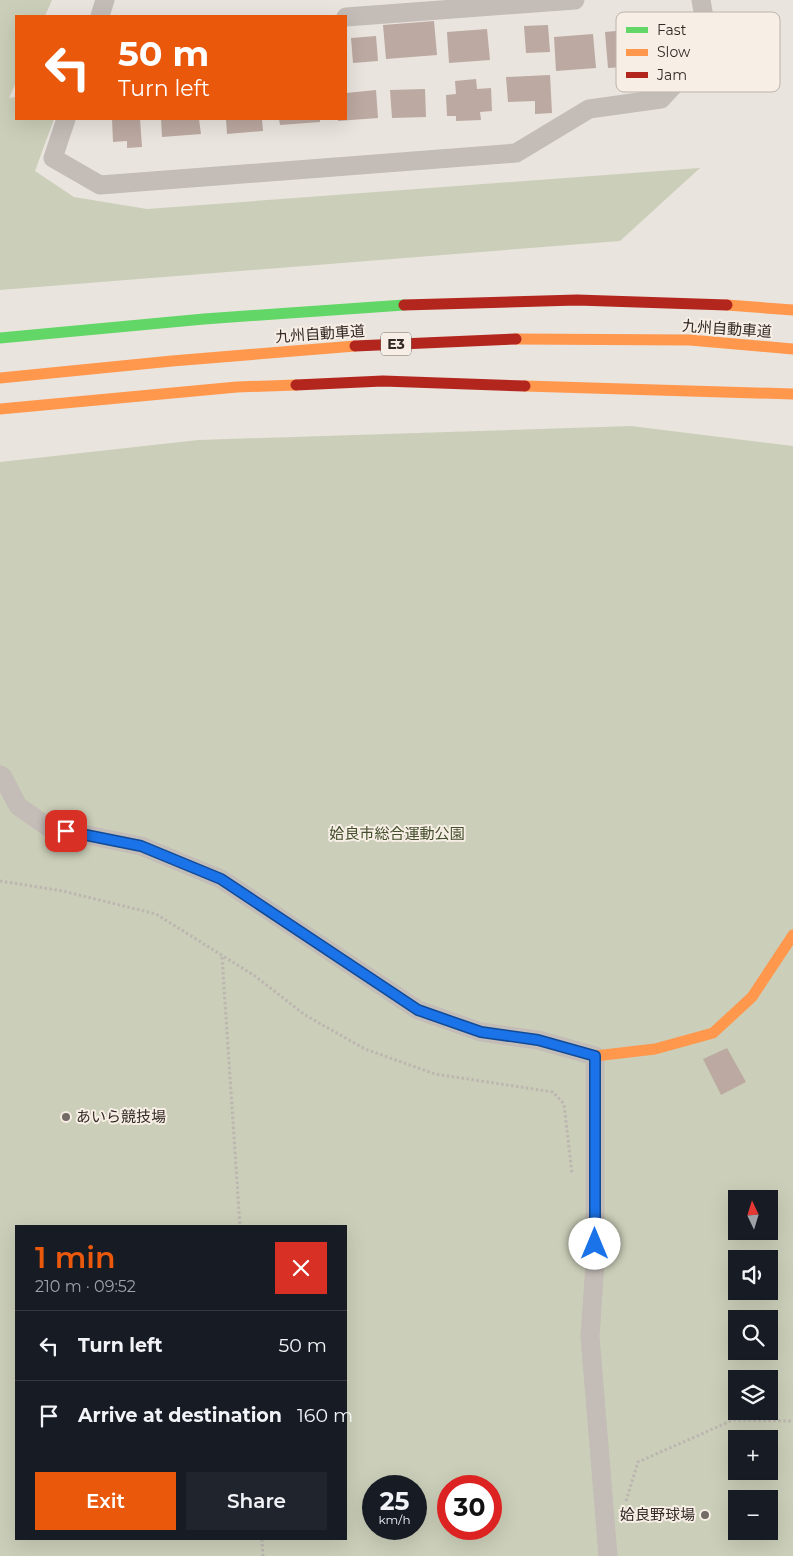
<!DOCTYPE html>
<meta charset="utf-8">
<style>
:root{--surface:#171b24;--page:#20242c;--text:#f1f3f6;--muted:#9ea1a6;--line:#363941;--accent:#ea580c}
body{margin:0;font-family:Montserrat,"Noto Sans JP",sans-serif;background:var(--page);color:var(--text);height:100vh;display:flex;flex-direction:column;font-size:19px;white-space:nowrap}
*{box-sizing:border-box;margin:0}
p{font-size:16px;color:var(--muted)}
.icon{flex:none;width:28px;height:28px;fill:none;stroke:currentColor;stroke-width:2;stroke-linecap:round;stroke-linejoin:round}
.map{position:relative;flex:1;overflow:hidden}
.sheet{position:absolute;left:15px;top:1225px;width:332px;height:315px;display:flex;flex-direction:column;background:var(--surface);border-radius:0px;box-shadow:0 5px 20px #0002}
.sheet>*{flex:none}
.top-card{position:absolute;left:15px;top:15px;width:332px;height:105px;border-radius:0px;box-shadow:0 5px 20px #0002;background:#ea580c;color:#fff;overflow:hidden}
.needle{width:32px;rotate:356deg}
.fabs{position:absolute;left:728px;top:1190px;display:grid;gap:10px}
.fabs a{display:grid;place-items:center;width:50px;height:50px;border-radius:0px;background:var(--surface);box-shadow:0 5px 20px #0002;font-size:25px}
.speed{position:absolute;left:362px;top:1475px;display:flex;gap:10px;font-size:25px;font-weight:700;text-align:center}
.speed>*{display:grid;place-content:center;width:65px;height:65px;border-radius:50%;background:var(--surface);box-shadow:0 5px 20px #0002;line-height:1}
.speed small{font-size:12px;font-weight:400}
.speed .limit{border:8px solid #d22;background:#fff;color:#111}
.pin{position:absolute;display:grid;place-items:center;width:42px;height:42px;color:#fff;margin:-21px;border-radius:10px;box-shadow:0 2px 8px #0006}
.me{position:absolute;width:55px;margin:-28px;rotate:0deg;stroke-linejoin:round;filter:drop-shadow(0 0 4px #0008)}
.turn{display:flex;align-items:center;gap:18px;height:105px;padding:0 20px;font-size:22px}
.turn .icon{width:65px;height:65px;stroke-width:2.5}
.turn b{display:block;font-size:35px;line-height:42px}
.round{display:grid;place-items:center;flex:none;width:52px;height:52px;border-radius:0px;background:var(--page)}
.head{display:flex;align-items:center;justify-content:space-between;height:85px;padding:0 20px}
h1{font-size:30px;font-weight:600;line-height:38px;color:var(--accent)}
.action{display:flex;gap:10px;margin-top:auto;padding:10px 20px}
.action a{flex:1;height:58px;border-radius:0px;background:var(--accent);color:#fff;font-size:20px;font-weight:600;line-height:58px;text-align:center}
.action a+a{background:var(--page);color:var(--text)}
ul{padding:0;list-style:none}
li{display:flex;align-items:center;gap:15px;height:70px;padding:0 20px;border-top:1px solid var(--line)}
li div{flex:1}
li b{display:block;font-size:19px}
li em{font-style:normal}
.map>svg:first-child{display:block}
.green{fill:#cbcfb9;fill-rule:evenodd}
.building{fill:#bca9a1}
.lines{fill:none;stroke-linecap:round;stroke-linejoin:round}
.path{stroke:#bcb5b0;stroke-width:3;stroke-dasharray:2.5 2.5;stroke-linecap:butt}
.street{stroke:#c3bcb7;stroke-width:19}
.fast{stroke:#63d668;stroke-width:11}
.slow{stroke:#ff974d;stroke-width:11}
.jam{stroke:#b3261e;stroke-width:11}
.route-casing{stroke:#114b97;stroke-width:12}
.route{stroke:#1a73e8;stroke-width:9}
.poi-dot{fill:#736b66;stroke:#f7eee5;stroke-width:2}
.labels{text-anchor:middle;stroke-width:4;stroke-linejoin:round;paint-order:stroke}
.shield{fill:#f7eee5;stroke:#6e655f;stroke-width:1}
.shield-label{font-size:14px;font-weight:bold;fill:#332a26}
.street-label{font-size:15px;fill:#332a26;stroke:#f7eee5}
.park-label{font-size:15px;fill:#434f2c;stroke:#f7eee5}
.poi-label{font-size:15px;fill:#332a26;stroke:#f7eee5;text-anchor:start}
.key{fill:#f7eee5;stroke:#bcb3ac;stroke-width:1}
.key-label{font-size:14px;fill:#332a26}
</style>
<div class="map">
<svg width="793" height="1556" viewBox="0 0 793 1556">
<rect width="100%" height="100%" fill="#eae4de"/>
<g class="green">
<polygon points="0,0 52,0 45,16 16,16 16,82 9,98 16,97 16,119 54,119 35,171 74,197 147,209 700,168 620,241 0,290"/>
<path d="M631,426L793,446V1556H0V462L198,440ZM736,1199H769V1231H736ZM16,1226H346V1539H16ZM736,1259H769V1291H736ZM736,1319H769V1351H736ZM736,1379H769V1411H736ZM736,1439H769V1471H736ZM374,1486H416V1529H374ZM449,1486H491V1529H449ZM736,1499H769V1531H736Z"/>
</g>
<g class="building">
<polygon points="434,21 437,55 386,59 383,25"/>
<polygon points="548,25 550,52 526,53 524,26"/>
<polygon points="487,29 490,60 449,63 447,32"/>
<polygon points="638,29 641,66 608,68 605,32"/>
<polygon points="593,34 596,68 556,71 554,37"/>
<polygon points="376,36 378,61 353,63 351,38"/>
<polygon points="550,75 552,113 535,114 535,101 508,102 506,77"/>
<polygon points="476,79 477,89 491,88 492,111 480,112 481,120 456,121 456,116 447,116 446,95 456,94 455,81"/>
<polygon points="425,89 426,117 392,118 390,90"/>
<polygon points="376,90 378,118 338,121 338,119 346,119 346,93"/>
<polygon points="112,119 140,119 142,147 127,148 127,141 113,142"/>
<polygon points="161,119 199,119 201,134 162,137"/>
<polygon points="226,119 262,119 263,131 227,134"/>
<polygon points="279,119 320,119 320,122 280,125"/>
<polygon points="727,1048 746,1082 721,1095 703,1059"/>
</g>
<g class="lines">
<g class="path">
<polyline points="0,881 63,891 156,914 255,976 305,1015 365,1049 435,1074 553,1092 564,1104 572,1174"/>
<polyline points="222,957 240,1226"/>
<polyline points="626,1501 638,1462 733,1420 793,1421"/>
<polyline points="262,1539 263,1556"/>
</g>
<g class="street">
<polyline points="100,16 105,0"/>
<polyline points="346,17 575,0"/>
<polyline points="66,119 53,158 100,185 516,153 589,109 661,99 709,47 701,0"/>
<polyline points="0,775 3,777 18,806 48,827 141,846 221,879 418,1010 481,1032 538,1040 595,1056 595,1263 590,1336 608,1556"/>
</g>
<polyline class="fast" points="0,338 204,319 404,305"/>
<g class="slow">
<polyline points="727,305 793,310"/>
<polyline points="516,339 690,340 793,349"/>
<polyline points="0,378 172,361 355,346"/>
<polyline points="525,386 793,394"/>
<polyline points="0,409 237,387 296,385"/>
<polyline points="595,1056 655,1049 713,1033 752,997 793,935"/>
</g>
<g class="jam">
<polyline points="404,305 577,300 727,305"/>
<polyline points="355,346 516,339"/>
<polyline points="296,385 383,381 525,386"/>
</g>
</g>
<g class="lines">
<g class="route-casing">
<polyline id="route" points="66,831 141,846 221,879 418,1010 481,1032 538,1040 595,1056 595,1244"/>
</g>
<use href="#route" class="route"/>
</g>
<g class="poi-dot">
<circle cx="66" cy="1117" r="5"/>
<circle cx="705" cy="1515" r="5"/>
</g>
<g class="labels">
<rect class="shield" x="381" y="332.5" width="30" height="23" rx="4"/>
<g class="shield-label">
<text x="396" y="349">E3</text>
</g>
<g class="street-label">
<text transform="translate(727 329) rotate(4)" y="5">九州自動車道</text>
<text transform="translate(320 334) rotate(-4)" y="5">九州自動車道</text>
</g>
<g class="park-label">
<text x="397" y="839">姶良市総合運動公園</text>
</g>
<g class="poi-label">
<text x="76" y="1122">あいら競技場</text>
<text x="695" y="1520" text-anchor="end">姶良野球場</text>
</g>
</g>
<rect x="616" y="12" width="164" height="80" rx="8" class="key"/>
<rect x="626" y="27" width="22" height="6" fill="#63d668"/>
<rect x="626" y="49" width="22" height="7" fill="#ff974d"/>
<rect x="626" y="72" width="22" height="6" fill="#b3261e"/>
<g class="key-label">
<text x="657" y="35">Fast</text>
<text x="657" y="57">Slow</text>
<text x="657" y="80">Jam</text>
</g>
</svg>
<div class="fabs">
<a><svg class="needle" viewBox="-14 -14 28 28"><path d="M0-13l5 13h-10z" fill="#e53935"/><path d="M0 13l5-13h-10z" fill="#9ea1a6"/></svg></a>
<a><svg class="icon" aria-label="sound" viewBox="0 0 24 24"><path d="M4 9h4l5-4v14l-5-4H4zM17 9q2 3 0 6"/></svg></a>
<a><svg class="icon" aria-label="search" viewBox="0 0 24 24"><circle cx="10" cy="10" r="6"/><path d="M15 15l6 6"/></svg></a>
<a><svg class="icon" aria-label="layers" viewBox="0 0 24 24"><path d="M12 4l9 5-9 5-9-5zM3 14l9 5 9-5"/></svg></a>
<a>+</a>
<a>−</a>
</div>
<div class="speed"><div>25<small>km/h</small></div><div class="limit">30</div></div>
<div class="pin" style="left:66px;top:831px;background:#d93025"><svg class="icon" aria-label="arrive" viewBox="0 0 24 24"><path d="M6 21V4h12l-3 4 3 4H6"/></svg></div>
<svg class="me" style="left:595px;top:1244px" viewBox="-20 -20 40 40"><circle r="19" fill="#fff"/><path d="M0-13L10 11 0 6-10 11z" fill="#1a73e8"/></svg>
<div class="top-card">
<div class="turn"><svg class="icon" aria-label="left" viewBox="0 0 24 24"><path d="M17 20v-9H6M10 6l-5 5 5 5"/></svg><div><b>50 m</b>Turn left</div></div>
</div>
<section class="sheet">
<div class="head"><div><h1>1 min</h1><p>210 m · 09:52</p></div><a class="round" style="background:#d93025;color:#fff"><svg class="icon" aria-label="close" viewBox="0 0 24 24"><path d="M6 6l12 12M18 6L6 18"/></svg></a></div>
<ul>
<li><svg class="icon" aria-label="left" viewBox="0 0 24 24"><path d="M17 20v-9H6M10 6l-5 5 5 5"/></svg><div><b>Turn left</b></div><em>50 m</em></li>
<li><svg class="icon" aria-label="arrive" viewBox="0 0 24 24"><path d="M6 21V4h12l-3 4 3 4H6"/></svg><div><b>Arrive at destination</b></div><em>160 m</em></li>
</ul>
<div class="action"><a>Exit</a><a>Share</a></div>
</section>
</div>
